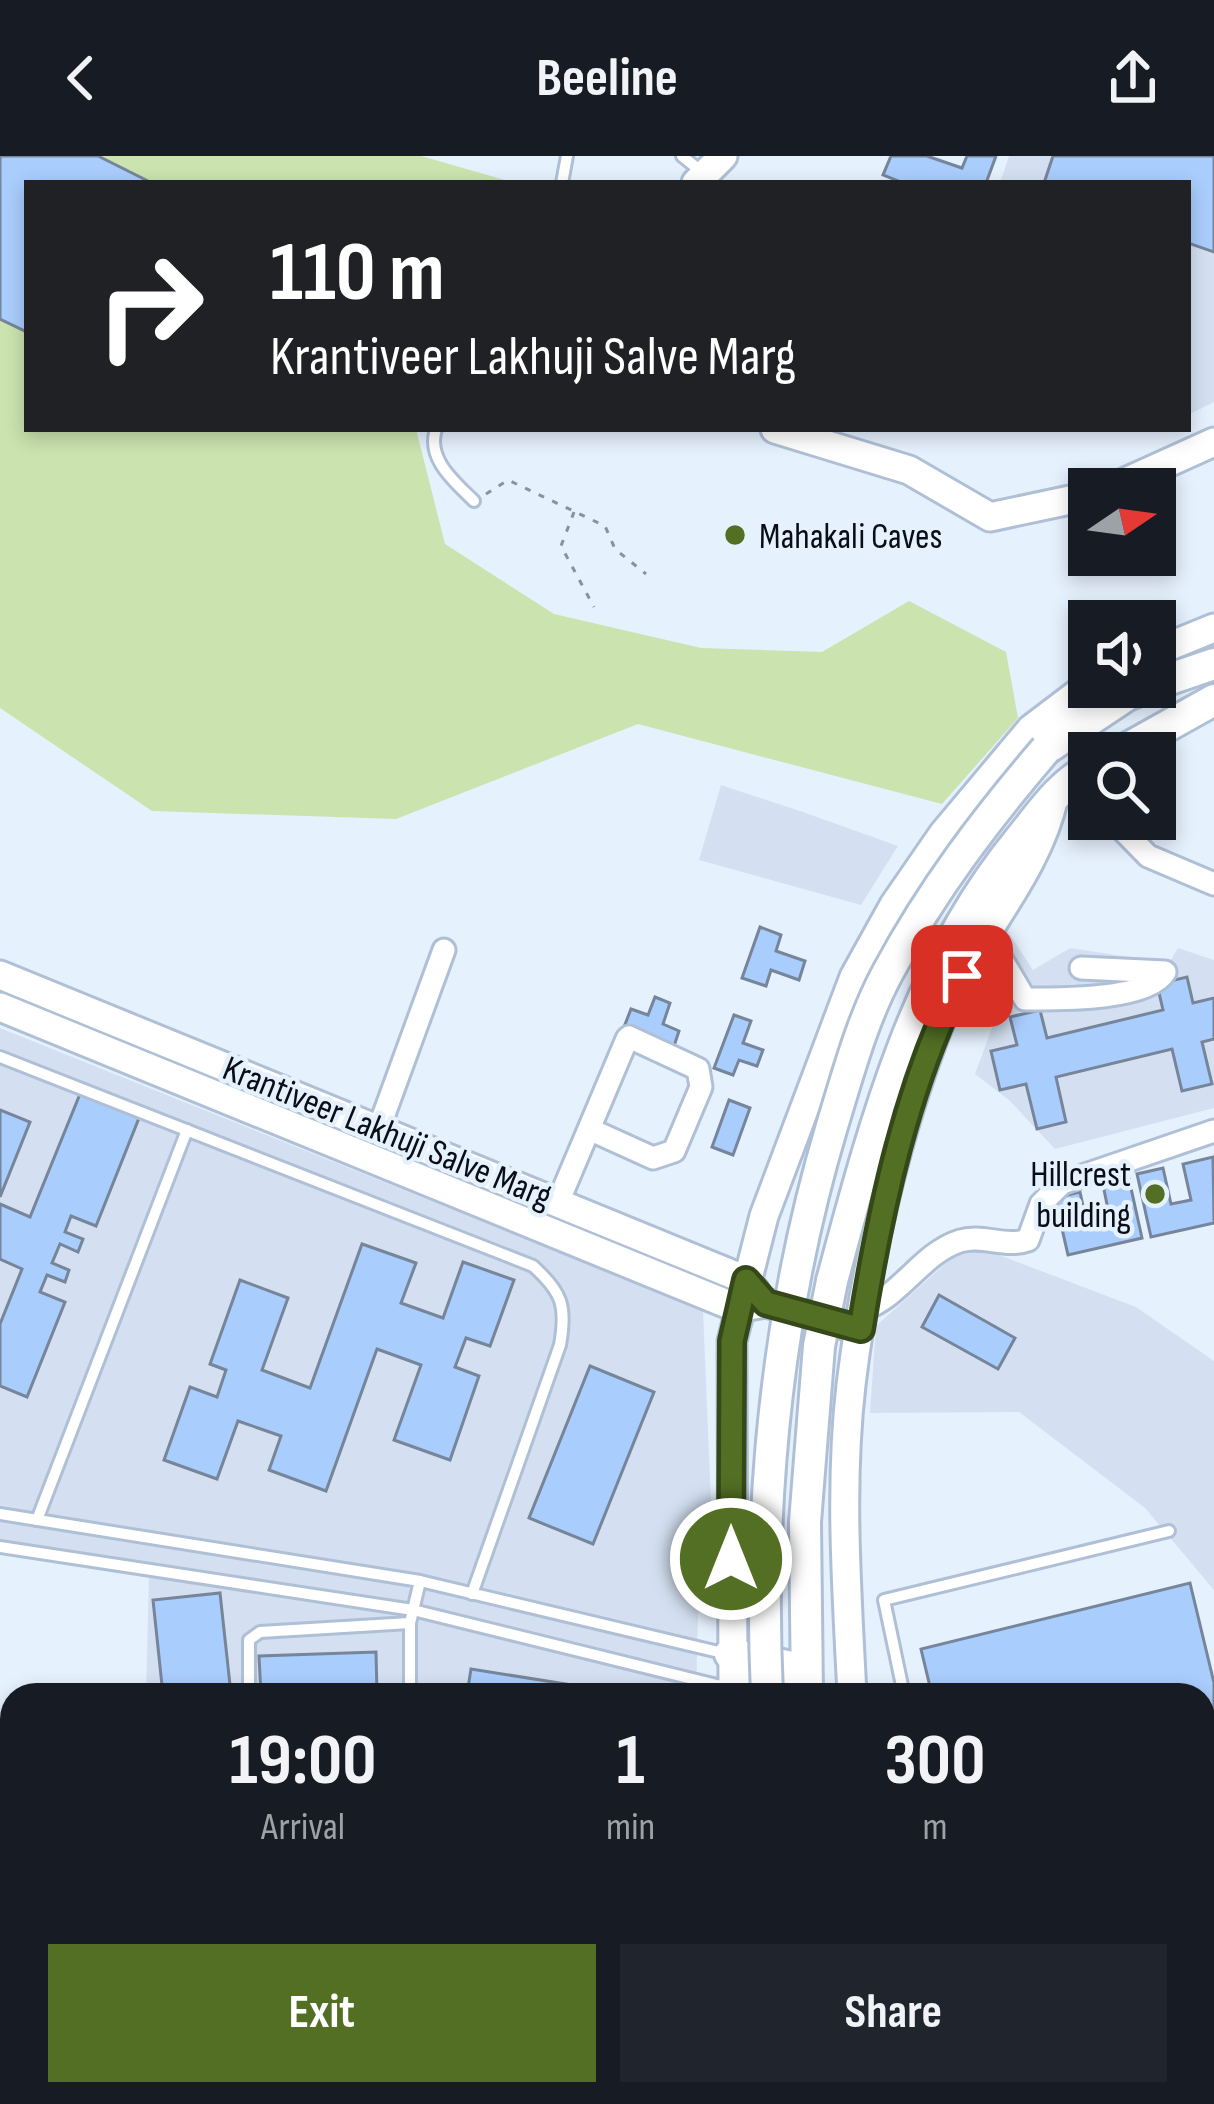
<!DOCTYPE html>
<style>
:root{--surface:#171b24;--page:#20242c;--text:#f1f3f6;--muted:#9ea1a6;--accent:#526f24}
body{margin:0;font-family:"Sofia Sans Condensed",sans-serif;background:var(--page);color:var(--text);height:100vh;display:flex;flex-direction:column;font-size:45px;white-space:nowrap}
*{box-sizing:border-box;margin:0}
p{font-size:39px;color:var(--muted)}
.icon{flex:none;width:66px;height:66px;fill:none;stroke:currentColor;stroke-width:2;stroke-linecap:round;stroke-linejoin:round}
.map{position:relative;flex:1;overflow:hidden}
.details{position:absolute;left:0px;top:1527px;width:1215px;height:423px;display:flex;flex-direction:column;background:var(--surface);border-radius:36px 36px 0 0;box-shadow:0 6px 18px #0003}
.details>*{flex:none}
.top-card{position:absolute;left:24px;top:24px;width:1167px;height:252px;border-radius:0px;box-shadow:0 6px 18px #0003;background:#202124;color:#fff;overflow:hidden}
.needle{width:78px;rotate:77deg}
.buttons{position:absolute;left:1068px;top:312px;display:grid;gap:24px}
.buttons a{display:grid;place-items:center;width:108px;height:108px;border-radius:0px;background:var(--surface);box-shadow:0 6px 18px #0003;font-size:60px}
.pin{position:absolute;display:grid;place-items:center;width:102px;height:102px;color:#fff;margin:-51px;border-radius:24px;box-shadow:0 6px 18px #0006}
.me{position:absolute;width:132px;margin:-66px;rotate:0deg;stroke-linejoin:round;filter:drop-shadow(0 0 9px #0008)}
.turn{display:flex;align-items:center;gap:42px;height:252px;padding:0 48px;font-size:54px}
.turn .icon{width:156px;height:156px;stroke-width:2.5}
.turn b{display:block;font-size:84px;line-height:102px}
.eta{display:flex;justify-content:space-evenly;align-items:center;height:204px;text-align:center}
.eta b{font-size:72px;font-weight:700;line-height:84px}
.primary-button{display:flex;gap:24px;margin-top:auto;padding:24px 48px}
.primary-button a{flex:1;height:138px;border-radius:0px;background:var(--accent);color:#fff;font-size:48px;font-weight:700;line-height:138px;text-align:center}
.primary-button a+a{background:var(--page);color:var(--text)}
header{display:flex;justify-content:space-between;align-items:center;height:156px;padding:0 48px;background:var(--surface);font-size:54px;font-weight:700}
.map>svg:first-child{display:block}
.built{fill:#d4e0f1}
.green{fill:#cbe3af}
.building{fill:#a9cdfc;stroke:#76859a;stroke-width:3}
.lines{fill:none;stroke-linecap:round;stroke-linejoin:round}
.lane-casing{stroke:#afc0d6;stroke-width:16}
.street-casing{stroke:#afc0d6;stroke-width:27}
.secondary-casing{stroke:#afc0d6;stroke-width:33}
.primary-casing{stroke:#afc0d6;stroke-width:36}
.path{stroke:#89919c;stroke-width:3;stroke-dasharray:6 9;stroke-linecap:butt}
.lane{stroke:#fff;stroke-width:10}
.street{stroke:#fff;stroke-width:21}
.secondary{stroke:#fff;stroke-width:27}
.primary{stroke:#fff;stroke-width:30}
.primary-bridge-casing{stroke:#afc0d6;stroke-width:36;stroke-linecap:butt}
.primary-bridge{stroke:#fff;stroke-width:30}
.route-casing{stroke:#354817;stroke-width:30}
.route{stroke:#526f24;stroke-width:21}
.poi-dot{fill:#526f24;stroke:#e6f1fe;stroke-width:4.5}
.labels{text-anchor:middle;stroke-width:9;stroke-linejoin:round;paint-order:stroke}
.poi-label{font-size:36px;fill:#090e16;stroke:#e6f1fe;text-anchor:start}
.street-label{font-size:36px;fill:#090e16;stroke:#e6f1fe}
</style>
<header><svg class="icon" aria-label="back" viewBox="0 0 24 24"><path d="M15 5l-7 7 7 7"/></svg>Beeline<svg class="icon" aria-label="share" viewBox="0 0 24 24"><path d="M12 15V3M7 8l5-5 5 5M5 13v7h14v-7"/></svg></header>
<div class="map">
<svg width="1214" height="1948" viewBox="0 0 1214 1948">
<rect width="100%" height="100%" fill="#e6f1fe"/>
<g class="built">
<polygon points="1009,0 1214,0 1214,246 1188,259 1188,27 1000,27"/>
<polygon points="721,629 800,655 898,690 861,749 699,704"/>
<polygon points="1005,771 1033,814 1070,792 1169,807 1178,792 1214,804 1214,952 1055,993 1009,944 975,918 1004,839 984,809"/>
<polygon points="0,872 703,1154 715,1443 698,1458 696,1539 146,1539 149,1420 0,1396"/>
<polygon points="991,1096 1136,1151 1214,1205 1214,1434 1145,1352 1019,1256 870,1257 876,1170 956,1098"/>
<rect x="435" y="1938" width="304" height="10"/>
</g>
<polygon class="green" points="0,0 421,0 515,27 27,27 27,273 416,273 445,388 554,458 701,492 822,496 909,445 1006,496 1018,562 942,648 638,568 396,663 152,655 0,552"/>
<g class="building">
<polygon points="0,0 98,0 152,27 27,27 27,176 0,163"/>
<polygon points="891,0 927,0 962,12 967,0 996,0 986,27 903,27 883,19"/>
<polygon points="1053,0 1214,0 1214,96 1188,87 1188,27 1044,27"/>
<polygon points="760,771 781,779 776,795 805,805 799,824 771,814 766,830 742,822"/>
<polygon points="1187,821 1193,847 1214,842 1214,883 1202,886 1212,928 1182,935 1172,893 1056,921 1066,966 1037,973 1026,928 1000,934 991,895 1017,889 1010,861 1040,854 1047,882 1163,854 1157,828"/>
<polygon points="655,841 670,847 663,868 679,875 674,890 624,871 631,853 648,859"/>
<polygon points="734,859 751,865 743,887 763,894 757,910 739,904 733,919 714,912"/>
<polygon points="80,938 139,962 96,1070 71,1060 65,1076 83,1083 78,1096 60,1088 52,1107 69,1114 65,1126 47,1119 40,1136 65,1146 27,1241 0,1230 0,1168 22,1113 0,1103 0,1048 30,1061"/>
<polygon points="729,944 750,952 733,999 712,991"/>
<polygon points="0,954 30,966 0,1041"/>
<polygon points="1213,1001 1214,1067 1151,1081 1137,1018 1163,1012 1171,1048 1191,1044 1183,1008"/>
<polygon points="1129,1023 1142,1082 1068,1099 1055,1042 1080,1036 1088,1073 1111,1068 1103,1029"/>
<polygon points="362,1088 416,1107 401,1147 443,1162 463,1106 514,1124 490,1190 466,1182 455,1211 479,1220 450,1304 394,1284 421,1209 377,1193 326,1335 269,1314 281,1280 238,1265 217,1323 164,1304 190,1231 217,1241 226,1214 210,1208 240,1124 288,1142 262,1214 310,1232"/>
<polygon points="939,1139 1015,1182 998,1213 922,1171"/>
<polygon points="590,1210 654,1236 593,1388 529,1362"/>
<polygon points="1190,1427 1214,1527 1214,1594 1203,1597 1203,1539 932,1539 921,1493"/>
<polygon points="220,1437 231,1538 163,1539 153,1444"/>
<polygon points="376,1496 377,1537 261,1539 259,1500"/>
<polygon points="471,1513 591,1532 590,1539 458,1539 468,1532"/>
<polygon points="655,1938 692,1938 692,1948 656,1948"/>
</g>
<g class="lines">
<g class="lane-casing">
<g id="lane">
<polyline points="682,0 702,16"/>
<polyline points="562,27 567,0"/>
<path d="M436,273C426,303 455,326 474,345"/>
<path d="M0,901L533,1110C562,1136 567,1150 560,1189L472,1438"/>
<polyline points="0,1358 420,1425 727,1498"/>
<polyline points="37,1364 187,974"/>
<polyline points="0,1391 413,1454 729,1532"/>
<polyline points="249,1539 249,1484 260,1476 410,1467"/>
<polyline points="410,1539 410,1467 420,1425"/>
<polyline points="904,1539 884,1444 1169,1375"/>
<polyline points="1203,1612 1214,1609"/>
<polyline points="0,1628 12,1627"/>
<polyline points="556,1938 557,1948"/>
<polyline points="969,1938 969,1948"/>
</g>
</g>
<g class="street-casing">
<g id="street">
<polyline points="1112,663 1148,700 1214,728"/>
<path d="M974,776L1002,804L1025,843C1056,843 1148,845 1165,816L1081,812"/>
<polyline points="379,972 444,794"/>
<polyline points="559,1044 627,883 629,881 698,913 701,931 674,995 653,1002 589,973"/>
<path d="M864,1153C901,1140 922,1097 960,1085C982,1078 1006,1092 1028,1084L1041,1048L1062,1027L1214,975"/>
</g>
</g>
<g class="secondary-casing">
<g id="secondary">
<polyline points="696,27 723,0"/>
<polyline points="775,273 909,314 990,361 1089,340"/>
<polyline points="1110,333 1214,286"/>
<polyline points="1155,496 1214,472"/>
<polyline points="0,819 746,1124 755,1135"/>
<polyline points="0,851 737,1152 766,1147 845,1169"/>
<polyline points="733,1539 732,1185 764,1060 854,821 894,749 943,678 1031,573 1089,529"/>
<path d="M852,1539C847,1436 839,1332 851,1229C866,1105 896,974 943,858C973,782 1037,720 1054,641"/>
<polyline points="762,1938 763,1948"/>
<polyline points="868,1938 868,1948"/>
</g>
</g>
<g class="primary-casing">
<g id="primary">
<polyline points="1155,528 1214,508"/>
<polyline points="1046,593 1127,539 1148,531"/>
<polyline points="1119,597 1214,544"/>
<path d="M832,1125C874,969 915,811 1019,684C1041,657 1058,630 1089,613"/>
<polyline points="730,1498 806,1514"/>
<polyline points="732,1532 789,1518"/>
<polyline points="807,1539 805,1366 819,1190"/>
<polyline points="792,1938 793,1948"/>
<polyline points="824,1938 825,1948"/>
</g>
</g>
<g class="path">
<polyline points="486,338 508,324 605,370 615,393 646,418"/>
<polyline points="574,356 561,390 594,451"/>
</g>
<use href="#lane" class="lane"/>
<use href="#street" class="street"/>
<use href="#secondary" class="secondary"/>
<use href="#primary" class="primary"/>
<g class="primary-bridge-casing">
<g id="primary-bridge">
<polyline points="819,1190 832,1125"/>
<path d="M767,1539C758,1345 776,1157 832,970C848,918 862,864 888,816C932,734 986,663 1046,593"/>
</g>
</g>
<use href="#primary-bridge" class="primary-bridge"/>
</g>
<g class="lines">
<g class="route-casing">
<path id="route" d="M731,1403L732,1185L746,1124L766,1147L861,1173C880,1054 907,927 962,820"/>
</g>
<use href="#route" class="route"/>
</g>
<g class="poi-dot">
<circle cx="735" cy="379" r="12"/>
<circle cx="1155" cy="1038" r="12"/>
</g>
<g class="labels">
<g class="poi-label">
<text x="759" y="392">Mahakali Caves</text>
<text x="1131" y="1030" text-anchor="end">Hillcrest<tspan x="1131" dy="41">building</tspan></text>
</g>
<g class="street-label">
<text transform="translate(388 975) rotate(22)" y="13">Krantiveer Lakhuji Salve Marg</text>
</g>
</g>
</svg>
<div class="buttons">
<a><svg class="needle" viewBox="-14 -14 28 28"><path d="M0-13l5 13h-10z" fill="#e53935"/><path d="M0 13l5-13h-10z" fill="#9ea1a6"/></svg></a>
<a><svg class="icon" aria-label="sound" viewBox="0 0 24 24"><path d="M4 9h4l5-4v14l-5-4H4zM17 9q2 3 0 6"/></svg></a>
<a><svg class="icon" aria-label="search" viewBox="0 0 24 24"><circle cx="10" cy="10" r="6"/><path d="M15 15l6 6"/></svg></a>
</div>
<div class="pin" style="left:962px;top:820px;background:#d93025"><svg class="icon" aria-label="arrive" viewBox="0 0 24 24"><path d="M6 21V4h12l-3 4 3 4H6"/></svg></div>
<svg class="me" style="left:731px;top:1403px" viewBox="-20 -20 40 40"><circle r="17" fill="#526f24" stroke="#fff" stroke-width="3"/><path d="M0-11L8 9 0 5-8 9z" fill="#fff"/></svg>
<div class="top-card">
<div class="turn"><svg class="icon" aria-label="right" viewBox="0 0 24 24"><path d="M7 20v-9h11M14 6l5 5-5 5"/></svg><div><b>110 m</b>Krantiveer Lakhuji Salve Marg</div></div>
</div>
<section class="details">
<div class="eta">
<div><b>19:00</b><p>Arrival</p></div>
<div><b>1</b><p>min</p></div>
<div><b>300</b><p>m</p></div>
</div>
<div class="primary-button"><a>Exit</a><a>Share</a></div>
</section>
</div>
